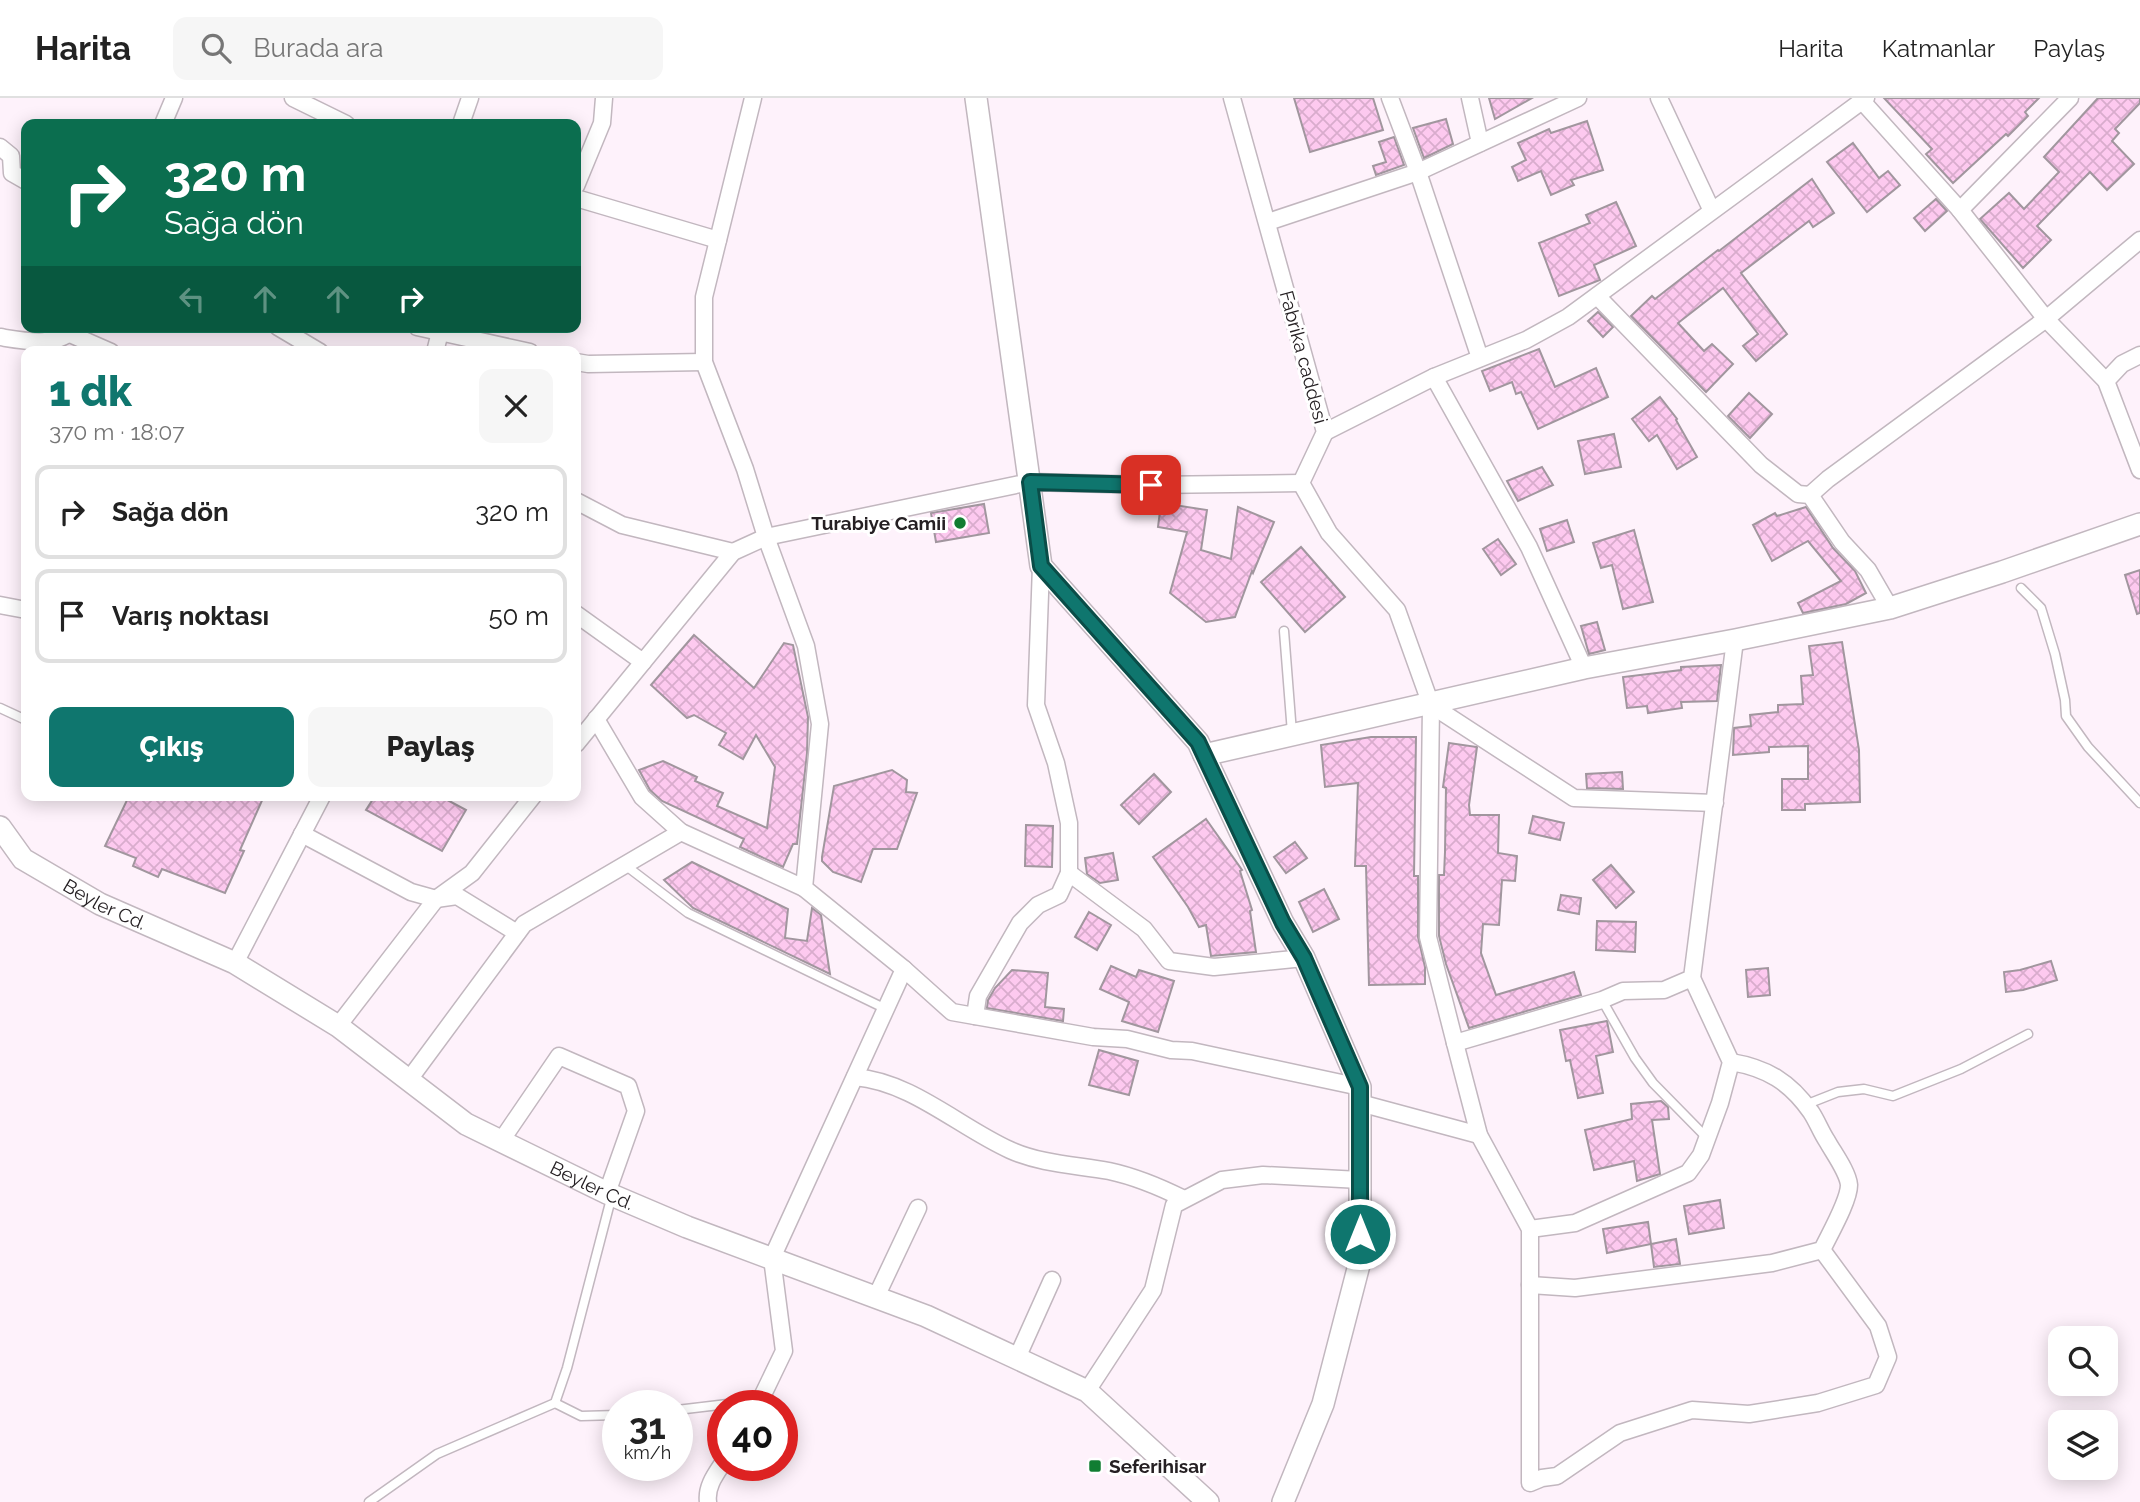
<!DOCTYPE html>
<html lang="tr">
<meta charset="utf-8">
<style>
:root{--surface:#fff;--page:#f6f6f6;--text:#222;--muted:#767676;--line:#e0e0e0;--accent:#0f766e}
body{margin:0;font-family:Raleway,sans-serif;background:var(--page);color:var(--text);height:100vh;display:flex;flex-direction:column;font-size:26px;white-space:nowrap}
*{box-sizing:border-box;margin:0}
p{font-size:23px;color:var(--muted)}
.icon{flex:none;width:38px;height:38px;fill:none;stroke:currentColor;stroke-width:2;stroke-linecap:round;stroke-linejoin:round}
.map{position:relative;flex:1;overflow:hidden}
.sheet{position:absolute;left:21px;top:248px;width:560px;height:455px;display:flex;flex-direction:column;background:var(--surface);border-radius:14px;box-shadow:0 4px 18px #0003}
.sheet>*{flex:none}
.banner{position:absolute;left:21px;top:21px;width:560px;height:214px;border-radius:14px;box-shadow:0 4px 18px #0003;background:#0b6e4f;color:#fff;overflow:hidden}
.controls{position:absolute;left:2048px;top:1228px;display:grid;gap:14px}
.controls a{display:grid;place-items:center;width:70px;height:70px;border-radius:14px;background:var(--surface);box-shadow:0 4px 18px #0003;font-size:35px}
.speed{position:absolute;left:602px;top:1292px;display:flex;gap:14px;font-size:35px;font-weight:700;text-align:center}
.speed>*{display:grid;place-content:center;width:91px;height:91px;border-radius:50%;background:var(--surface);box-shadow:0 4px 18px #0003;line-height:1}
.speed small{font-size:18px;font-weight:400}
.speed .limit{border:10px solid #d22;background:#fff;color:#111}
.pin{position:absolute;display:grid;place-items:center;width:60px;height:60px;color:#fff;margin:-30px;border-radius:14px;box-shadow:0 4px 10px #0006}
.me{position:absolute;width:77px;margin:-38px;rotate:0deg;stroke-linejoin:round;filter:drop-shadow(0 0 5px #0008)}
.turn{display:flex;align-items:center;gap:24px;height:147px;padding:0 28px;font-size:32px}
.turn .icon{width:91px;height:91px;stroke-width:2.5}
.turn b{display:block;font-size:49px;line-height:60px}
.lanes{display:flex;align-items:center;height:66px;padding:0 28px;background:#0003;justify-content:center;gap:35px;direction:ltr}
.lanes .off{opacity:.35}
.round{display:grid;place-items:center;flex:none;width:74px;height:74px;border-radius:14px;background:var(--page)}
.head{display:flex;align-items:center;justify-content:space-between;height:119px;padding:0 28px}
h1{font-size:42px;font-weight:800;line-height:52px;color:var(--accent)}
.button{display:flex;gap:14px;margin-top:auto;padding:14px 28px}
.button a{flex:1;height:80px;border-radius:14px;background:var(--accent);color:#fff;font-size:28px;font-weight:800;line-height:80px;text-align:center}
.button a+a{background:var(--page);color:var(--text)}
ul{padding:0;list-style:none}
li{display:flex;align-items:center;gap:21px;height:94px;margin:0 14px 10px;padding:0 14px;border:4px solid var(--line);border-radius:14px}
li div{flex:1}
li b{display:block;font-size:26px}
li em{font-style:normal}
header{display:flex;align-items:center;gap:42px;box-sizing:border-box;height:98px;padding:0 35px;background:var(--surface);border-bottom:2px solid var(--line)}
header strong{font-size:33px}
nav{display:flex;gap:38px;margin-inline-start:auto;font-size:24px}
.search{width:490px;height:63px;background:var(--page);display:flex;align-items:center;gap:18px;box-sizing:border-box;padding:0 24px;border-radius:14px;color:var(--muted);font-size:26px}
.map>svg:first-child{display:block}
.building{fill:url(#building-cross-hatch);stroke:#a1969e;stroke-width:2}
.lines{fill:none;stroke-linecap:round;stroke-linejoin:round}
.service-casing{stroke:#c2b7bf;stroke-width:11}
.minor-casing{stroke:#c2b7bf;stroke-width:19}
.tertiary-casing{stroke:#c2b7bf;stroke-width:24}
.service{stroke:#fff;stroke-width:8}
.minor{stroke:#fff;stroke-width:16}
.tertiary{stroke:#fff;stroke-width:21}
.route-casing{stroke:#0a4d48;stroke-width:18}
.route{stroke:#0f766e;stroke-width:12}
.poi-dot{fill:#117d32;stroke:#fff;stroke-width:2.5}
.labels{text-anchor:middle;stroke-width:6;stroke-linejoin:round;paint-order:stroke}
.street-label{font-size:19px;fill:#252023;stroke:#fff}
.poi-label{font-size:19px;font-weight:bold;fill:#252023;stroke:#fff;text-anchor:end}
</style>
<header>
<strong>Harita</strong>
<div class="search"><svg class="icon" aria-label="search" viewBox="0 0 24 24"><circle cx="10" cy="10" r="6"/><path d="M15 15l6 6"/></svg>Burada ara</div>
<nav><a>Harita</a><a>Katmanlar</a><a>Paylaş</a></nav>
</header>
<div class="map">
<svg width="2140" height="1404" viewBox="0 0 2140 1404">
<defs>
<pattern id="building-cross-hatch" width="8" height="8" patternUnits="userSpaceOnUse" patternTransform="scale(1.75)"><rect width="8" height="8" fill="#fdc9ef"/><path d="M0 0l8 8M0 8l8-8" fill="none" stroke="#d9accd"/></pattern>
</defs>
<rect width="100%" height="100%" fill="#fef2fb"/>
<g class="building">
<polygon points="1294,0 1373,0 1383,32 1310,54"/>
<polygon points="1489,0 1532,0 1495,21"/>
<polygon points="1884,0 2039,0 2025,14 2028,18 2008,38 2006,36 1953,85 1926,56 1932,51"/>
<polygon points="2098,0 2140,0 2140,5 2115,31 2119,35 2112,43 2134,66 2107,92 2090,74 2037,128 2051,142 2023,170 1980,121 2009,95 2024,111 2059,74 2044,59"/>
<polygon points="1446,21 1453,46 1424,60 1413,30"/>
<polygon points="1587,23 1603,72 1571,82 1574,87 1551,97 1541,73 1518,83 1512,69 1526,62 1518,45 1549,31 1551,35"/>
<polygon points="1394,39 1404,67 1376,77 1373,68 1386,64 1379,44"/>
<polygon points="1853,45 1879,80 1888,73 1900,87 1867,114 1827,64"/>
<polygon points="1812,81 1834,115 1813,129 1809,123 1741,175 1787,236 1756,263 1743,248 1758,236 1723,190 1678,225 1704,253 1712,246 1733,266 1706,294 1631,218 1652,198 1655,201 1718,152 1719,153"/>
<polygon points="1936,101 1947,113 1925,133 1914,120"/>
<polygon points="1616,104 1636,148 1594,167 1600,182 1559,198 1539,145 1590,125 1586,117"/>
<polygon points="1598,214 1613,229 1603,239 1588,223"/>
<polygon points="1539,251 1555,289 1596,270 1608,299 1538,331 1521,294 1516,296 1512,284 1490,293 1482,273"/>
<polygon points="1749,295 1772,316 1750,340 1728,318"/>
<polygon points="1660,299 1677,321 1676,322 1697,359 1677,371 1657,337 1649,343 1632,321"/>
<polygon points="1614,336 1621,369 1585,376 1578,343"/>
<polygon points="1542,369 1553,387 1518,403 1507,383"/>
<polygon points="1161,405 1207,412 1201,452 1231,461 1238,409 1274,424 1253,475 1252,473 1235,519 1206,524 1170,495 1187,434 1158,429"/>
<polygon points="984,406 989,435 936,444 931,415"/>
<polygon points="1806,409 1833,450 1855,473 1866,495 1846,506 1803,515 1798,505 1841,483 1808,443 1772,463 1753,427 1775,415 1777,418"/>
<polygon points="1567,422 1574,444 1547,453 1540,431"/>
<polygon points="1634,432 1653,504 1623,511 1612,467 1601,470 1593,445"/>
<polygon points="1498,441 1516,466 1501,477 1483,451"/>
<polygon points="1301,449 1345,499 1305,534 1261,484"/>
<polygon points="2140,472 2140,515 2137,516 2125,477"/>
<polygon points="1597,524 1605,552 1589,556 1581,528"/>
<polygon points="694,537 754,590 784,545 793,547 808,619 807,655 797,746 793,746 783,769 740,749 744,741 662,703 650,692 639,672 663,663 697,679 695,683 723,695 717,708 767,730 775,669 756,637 743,661 719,647 726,635 694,617 687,620 651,587"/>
<polygon points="1842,544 1859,652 1860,704 1805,706 1805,712 1782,712 1782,681 1808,681 1808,648 1769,649 1769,654 1733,657 1734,630 1751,628 1750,617 1778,614 1778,607 1803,606 1801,578 1813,577 1809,548"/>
<polygon points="1721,567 1717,603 1681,604 1682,610 1648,615 1647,608 1627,610 1623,579 1681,572 1681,569"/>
<polygon points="1371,639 1416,639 1414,778 1418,778 1418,839 1425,869 1425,886 1369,887 1366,768 1355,768 1358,685 1325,689 1321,647"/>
<polygon points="1449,645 1477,649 1469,707 1470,717 1499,717 1498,755 1517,758 1515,783 1502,782 1499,827 1483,826 1481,855 1496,897 1574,874 1581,897 1469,930 1446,866 1439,838 1439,777 1444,777 1445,754 1446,690 1443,689"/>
<polygon points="892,672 907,682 906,694 917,695 897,751 873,751 861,784 833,774 822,763 822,759 834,688"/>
<polygon points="1622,674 1623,691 1587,690 1586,676"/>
<polygon points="1154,676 1171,694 1139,726 1121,707"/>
<polygon points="129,698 264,698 240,752 244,753 225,795 162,771 158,779 133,768 136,760 105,748"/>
<polygon points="375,698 440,698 466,712 442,753 366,712"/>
<polygon points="1533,718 1564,725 1560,742 1529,735"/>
<polygon points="1206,721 1242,772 1240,773 1252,812 1250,813 1256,854 1211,858 1206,827 1199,829 1188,809 1153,759"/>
<polygon points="1026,727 1053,728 1052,769 1025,768"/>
<polygon points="1295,744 1307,760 1286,775 1274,759"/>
<polygon points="1113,755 1118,782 1100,785 1087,776 1085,760"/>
<polygon points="692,764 788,811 785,840 807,843 812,810 821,817 830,876 693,810 664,782"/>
<polygon points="1611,767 1634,794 1616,810 1593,782"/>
<polygon points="1324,791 1339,821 1313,834 1299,804"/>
<polygon points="1561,797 1581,800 1579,816 1558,812"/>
<polygon points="1089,814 1111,827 1097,852 1075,839"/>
<polygon points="1597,823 1636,824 1635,854 1596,852"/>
<polygon points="2051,863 2057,882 2023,892 2006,894 2004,874 2020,872"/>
<polygon points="1111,868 1136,879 1139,872 1174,883 1158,934 1122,923 1129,904 1100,891"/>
<polygon points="1768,870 1770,897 1748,899 1746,872"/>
<polygon points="1012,872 1048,875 1045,909 1064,911 1063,923 987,910 988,902 995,890"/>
<polygon points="1607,923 1613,954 1596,958 1603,995 1578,1000 1570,962 1566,963 1560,932"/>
<polygon points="1099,952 1138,963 1129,997 1089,987"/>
<polygon points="1661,1003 1668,1009 1669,1021 1652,1022 1660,1076 1637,1083 1634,1063 1594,1072 1585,1032 1632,1021 1631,1006"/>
<polygon points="1720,1102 1724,1130 1689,1136 1684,1108"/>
<polygon points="1648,1124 1651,1146 1607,1155 1603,1131"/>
<polygon points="1676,1141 1680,1166 1654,1169 1651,1146"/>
</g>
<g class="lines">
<g class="service-casing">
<g id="service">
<polyline points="2021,490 2041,510 2055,556 2065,602 2066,618 2088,649 2140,705"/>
<polyline points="1284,533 1292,635"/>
<polyline points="0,610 26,622"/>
<polyline points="625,767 688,815 886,911"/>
<polyline points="1602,902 1635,960 1653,985 1708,1041"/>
<polyline points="1805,1007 1838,994 1864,991 1893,998 1961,971 2028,936"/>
<polyline points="555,1305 581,1318 618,1317"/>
<polyline points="677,1312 761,1302"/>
<polyline points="369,1404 437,1356 555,1305 567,1270 612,1097"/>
</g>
</g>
<g class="minor-casing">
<g id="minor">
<polyline points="293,0 346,26"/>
<polyline points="753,0 704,199 704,264 745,371 766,439 806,548 820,626 804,790 904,871 772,1160 784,1253 758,1307"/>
<polyline points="1232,0 1325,334 1301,385 1329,435 1397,512 1431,607 1428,839 1455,945 1602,902 1623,893 1664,892 1692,880 1735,542"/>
<polyline points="1390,0 1418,74 1480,260"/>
<polyline points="1470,0 1480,45"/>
<polyline points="1659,0 1711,111"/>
<polyline points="1862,3 1960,112 2070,0"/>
<polyline points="163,26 174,0"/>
<polyline points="461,26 470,0"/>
<polyline points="0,49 11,58 12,75 26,83"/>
<polyline points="576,88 602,25 604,0"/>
<polyline points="576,100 718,142"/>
<polyline points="1960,112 2046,221 2106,283 2140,372"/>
<polyline points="1268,124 1418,74 1578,0"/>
<polyline points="1597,198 1761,367 1798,396 1810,397 1842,444 1868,472 1890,510"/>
<polyline points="278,229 320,254"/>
<polyline points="417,229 530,254"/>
<polyline points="70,236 111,254"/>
<path d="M0,239C25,243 58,250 76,229"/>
<polyline points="435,254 440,234"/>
<polyline points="576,264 588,266 704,264"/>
<polyline points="1434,279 1529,449 1584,570"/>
<polyline points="2106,283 2122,266 2140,257"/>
<polyline points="1325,334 1434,279 1526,242 1568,219 1866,0"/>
<polyline points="1810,397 1828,381 2046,221 2140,142"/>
<polyline points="576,403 622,427 733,454"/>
<polyline points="0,507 26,512"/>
<polyline points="576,516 643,564 733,454 766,439 1030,384 1151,387 1301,385"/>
<polyline points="1431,607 1574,700 1715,705"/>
<polyline points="596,621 642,699 681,734 804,790"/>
<polyline points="576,646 643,564"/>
<polyline points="302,736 411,794 436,801 457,798 517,835"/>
<polyline points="1069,775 1144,831 1169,863 1214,869 1304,860"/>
<polyline points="235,865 322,698"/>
<polyline points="904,871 952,914 1093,939 1127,941 1171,952 1192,953 1360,989"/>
<polyline points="975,918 978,898 1020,825 1038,807 1059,797 1069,775 1069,725 1056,665 1036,607 1041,468"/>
<polyline points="338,928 436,801 472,775 533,698"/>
<polyline points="1455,945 1479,1037 1530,1131 1530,1385 1542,1380 1557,1378 1620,1335 1692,1312 1749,1316 1818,1305 1876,1287 1888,1259 1878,1228 1822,1152"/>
<path d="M855,979C912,984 959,1029 1010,1052C1041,1066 1076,1067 1109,1073C1137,1079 1160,1089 1184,1101"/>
<polyline points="408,983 524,826 681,734"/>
<polyline points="1360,1005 1479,1037"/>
<polyline points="501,1043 559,958 628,988 636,1013 607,1095"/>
<polyline points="1530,1131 1575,1125 1688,1075 1701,1057 1720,1005 1731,964 1692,880"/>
<path d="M1530,1187L1575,1190L1772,1165L1822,1152C1829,1137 1849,1103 1849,1087C1848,1074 1833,1054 1827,1043C1821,1034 1817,1023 1811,1014C1790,984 1767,970 1731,964"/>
<polyline points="876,1199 918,1110"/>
<polyline points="1017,1260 1052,1182"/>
<polyline points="1087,1293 1153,1192 1174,1107 1222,1082 1263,1077 1360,1082"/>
<path d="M708,1404C706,1389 715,1377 723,1365"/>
</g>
</g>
<g class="tertiary-casing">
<g id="tertiary">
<polyline points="976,0 1041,468 1198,644 1283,825 1304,860 1360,989 1360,1163 1323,1306 1283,1404"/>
<polyline points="1204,657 1584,570 1735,542 1890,510 2002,474 2140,426"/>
<path id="s1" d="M0,729L23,761L100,806L235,865L338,928L466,1026L607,1095L687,1129L926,1218L1087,1293L1208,1404"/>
</g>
</g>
<use href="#service" class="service"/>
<use href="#minor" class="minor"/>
<use href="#tertiary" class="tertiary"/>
</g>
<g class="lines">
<g class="route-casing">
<polyline id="route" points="1151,387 1030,384 1041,468 1198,644 1283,825 1304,860 1360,989 1360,1136"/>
</g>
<use href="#route" class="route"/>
</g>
<g class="poi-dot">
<circle cx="960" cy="425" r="7"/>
<rect x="1088" y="1361" width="14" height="14" rx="3.5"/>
</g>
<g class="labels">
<g class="street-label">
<text transform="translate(1304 259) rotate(75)" y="7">Fabrika caddesi</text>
<text dy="7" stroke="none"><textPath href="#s1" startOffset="133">Beyler Cd.</textPath></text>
<text dy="7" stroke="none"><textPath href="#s1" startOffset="698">Beyler Cd.</textPath></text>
</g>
<g class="poi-label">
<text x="946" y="432">Turabiye Camii</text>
<text x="1109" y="1375" text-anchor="start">Seferihisar</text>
</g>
</g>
</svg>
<div class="controls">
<a><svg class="icon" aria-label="search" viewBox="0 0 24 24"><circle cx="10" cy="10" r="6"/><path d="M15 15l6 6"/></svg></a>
<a><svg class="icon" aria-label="layers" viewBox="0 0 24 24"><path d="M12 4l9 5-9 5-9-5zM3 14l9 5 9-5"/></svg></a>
</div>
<div class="speed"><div>31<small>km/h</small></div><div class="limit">40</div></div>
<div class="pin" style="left:1151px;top:387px;background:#d93025"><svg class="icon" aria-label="arrive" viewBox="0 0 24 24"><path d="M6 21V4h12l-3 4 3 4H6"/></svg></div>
<svg class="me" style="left:1360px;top:1136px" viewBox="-20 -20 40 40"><circle r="17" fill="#0f766e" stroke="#fff" stroke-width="3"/><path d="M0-11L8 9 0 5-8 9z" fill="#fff"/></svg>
<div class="banner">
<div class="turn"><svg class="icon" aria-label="right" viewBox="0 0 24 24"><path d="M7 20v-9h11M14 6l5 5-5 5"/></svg><div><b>320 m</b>Sağa dön</div></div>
<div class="lanes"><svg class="icon off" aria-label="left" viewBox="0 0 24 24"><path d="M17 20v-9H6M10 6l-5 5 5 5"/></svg><svg class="icon off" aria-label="ahead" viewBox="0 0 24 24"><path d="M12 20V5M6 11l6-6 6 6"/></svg><svg class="icon off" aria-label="ahead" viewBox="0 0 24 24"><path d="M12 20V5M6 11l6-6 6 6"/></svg><svg class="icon" aria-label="right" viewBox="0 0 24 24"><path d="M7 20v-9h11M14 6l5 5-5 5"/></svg></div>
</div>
<section class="sheet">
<div class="head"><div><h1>1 dk</h1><p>370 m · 18:07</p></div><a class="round"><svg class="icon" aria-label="close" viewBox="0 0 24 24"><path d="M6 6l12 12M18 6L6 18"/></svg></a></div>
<ul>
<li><svg class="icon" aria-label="right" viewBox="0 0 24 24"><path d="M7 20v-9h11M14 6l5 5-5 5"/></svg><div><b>Sağa dön</b></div><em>320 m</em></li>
<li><svg class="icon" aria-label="arrive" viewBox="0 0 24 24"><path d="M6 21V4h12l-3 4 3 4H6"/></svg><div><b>Varış noktası</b></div><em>50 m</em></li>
</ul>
<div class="button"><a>Çıkış</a><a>Paylaş</a></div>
</section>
</div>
